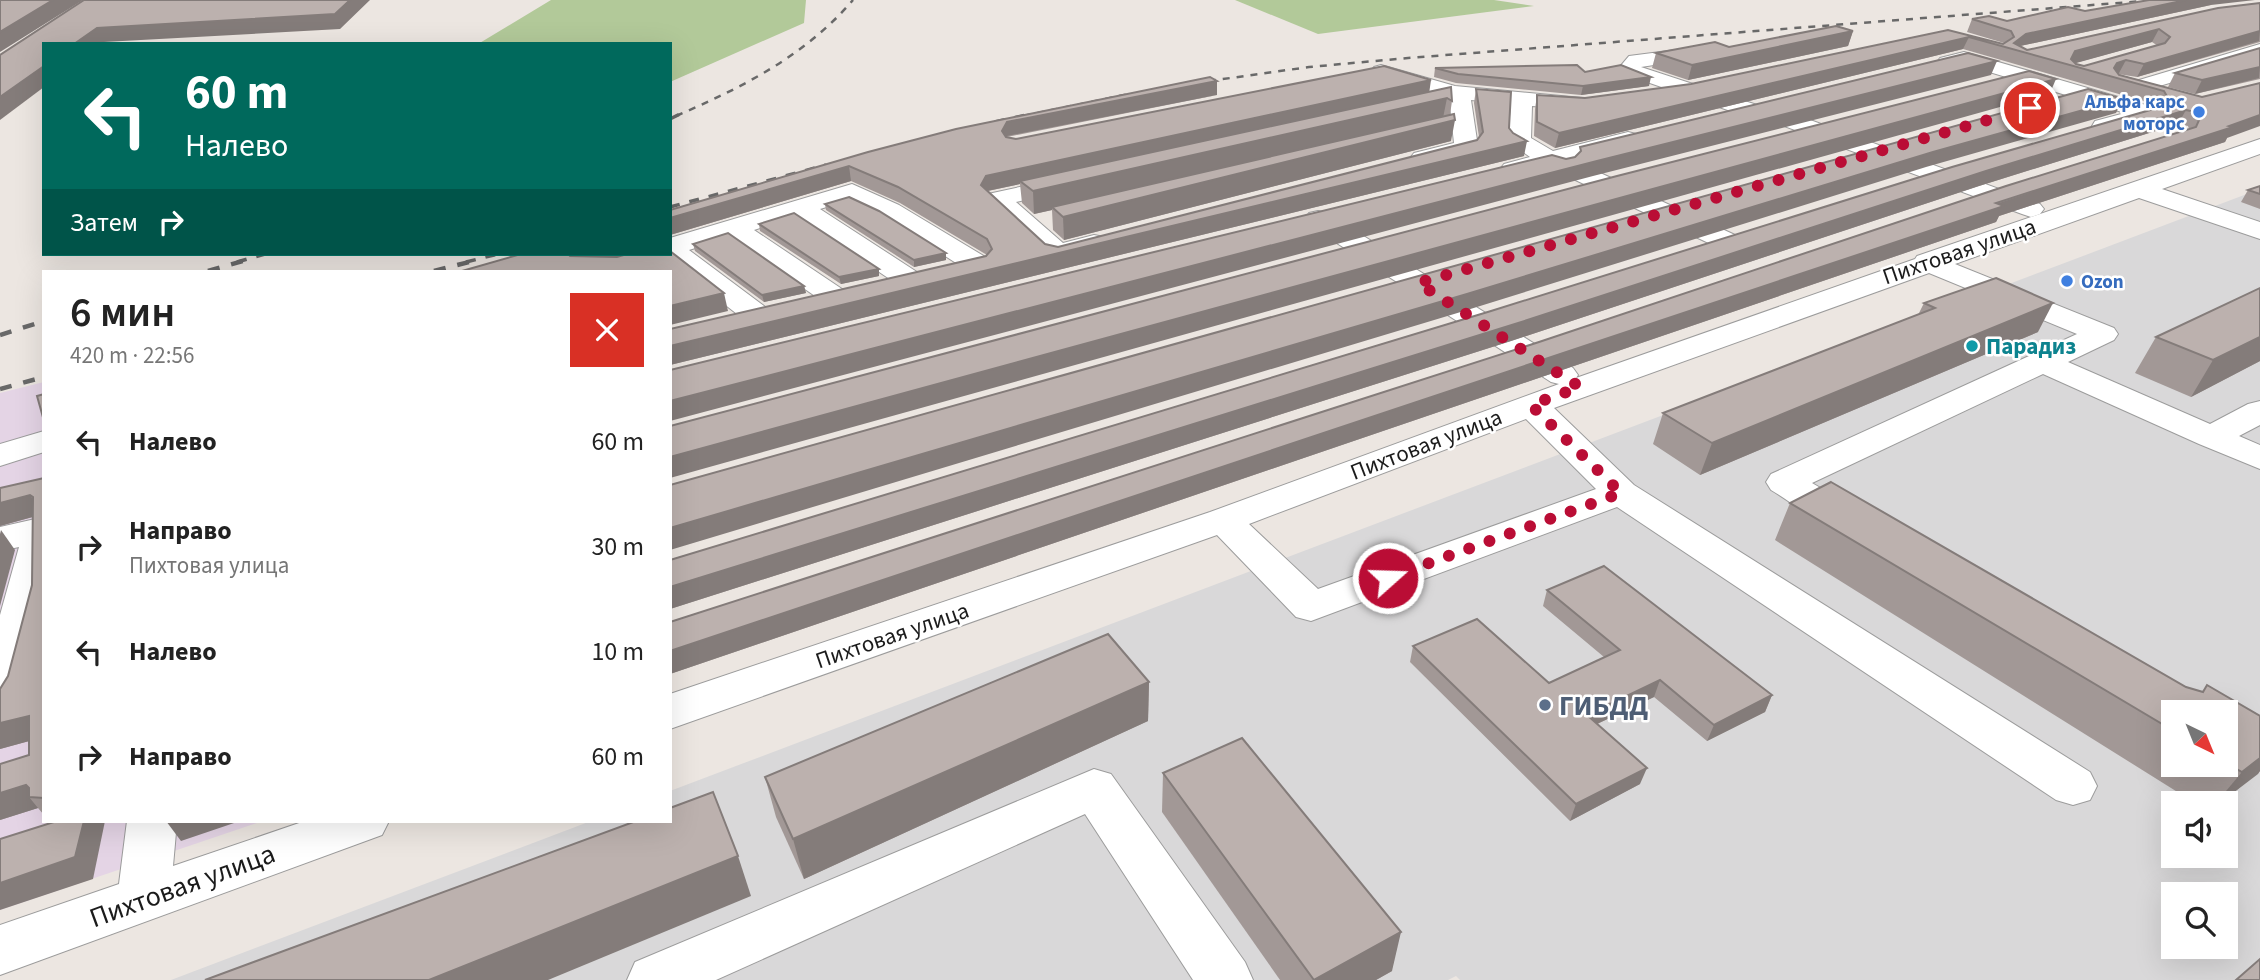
<!DOCTYPE html>
<html lang="ru">
<meta charset="utf-8">
<style>
:root{--surface:#fff;--page:#f6f6f6;--text:#222;--muted:#767676}
body{margin:0;font-family:"Source Sans 3",sans-serif;background:var(--page);color:var(--text);height:100vh;display:flex;flex-direction:column;font-size:26px;white-space:nowrap}
*{box-sizing:border-box;margin:0}
p{font-size:23px;color:var(--muted)}
.icon{flex:none;width:38px;height:38px;fill:none;stroke:currentColor;stroke-width:2;stroke-linecap:round;stroke-linejoin:round}
.map{position:relative;flex:1;overflow:hidden}
.drawer{position:absolute;left:42px;top:270px;width:630px;height:553px;display:flex;flex-direction:column;background:var(--surface);border-radius:0px;box-shadow:0 7px 28px #0002}
.drawer>*{flex:none}
.banner{position:absolute;left:42px;top:42px;width:630px;height:214px;border-radius:0px;box-shadow:0 7px 28px #0002;background:#00695c;color:#fff;overflow:hidden}
.needle{width:46px;rotate:137deg}
.controls{position:absolute;left:2161px;top:700px;display:grid;gap:14px}
.controls a{display:grid;place-items:center;width:77px;height:77px;border-radius:0px;background:var(--surface);box-shadow:0 7px 28px #0002;font-size:35px}
.pin{position:absolute;display:grid;place-items:center;width:60px;height:60px;color:#fff;margin:-30px;border:4px solid #fff;border-radius:50%;box-shadow:0 2px 7px #0007}
.me{position:absolute;width:77px;margin:-38px;rotate:70deg;stroke-linejoin:round;filter:drop-shadow(0 0 5px #0008)}
.turn{display:flex;align-items:center;gap:24px;height:147px;padding:0 28px;font-size:32px}
.turn .icon{width:91px;height:91px;stroke-width:2.5}
.turn b{display:block;font-size:49px;line-height:60px}
.then{display:flex;align-items:center;height:66px;padding:0 28px;background:#0003;gap:14px;font-size:26px}
.round{display:grid;place-items:center;flex:none;width:74px;height:74px;border-radius:0px;background:var(--page)}
.overview{display:flex;align-items:center;justify-content:space-between;height:119px;padding:0 28px}
h1{font-size:42px;font-weight:600;line-height:52px}
ul{padding:0;list-style:none}
li{display:flex;align-items:center;gap:21px;height:105px;padding:0 28px}
li div{flex:1}
li b{display:block;font-size:26px}
li em{font-style:normal}
.map>svg:first-child{display:block}
.residential{fill:#d9d8d9;fill-rule:evenodd}
.industrial{fill:#e4d4e5}
.forest{fill:#b2c999}
.lines{fill:none;stroke-linecap:round;stroke-linejoin:round}
.minor-casing{stroke:#9c9c9c;stroke-width:2}
.minor{fill:#fff;fill-rule:evenodd}
.rail-far2{stroke:#696969;stroke-width:2.5;stroke-dasharray:7 7;stroke-linecap:butt}
.rail-far1{stroke:#696969;stroke-width:3.5;stroke-dasharray:10 10;stroke-linecap:butt}
.rail{stroke:#696969;stroke-width:4.5;stroke-dasharray:12 12;stroke-linecap:butt}
.wall{fill:#a29896;fill-rule:evenodd}
.shaded-wall{fill:#847c7a}
.building{fill:#bcb1ae;stroke:#847c7a;stroke-width:2;fill-rule:evenodd}
.route{stroke:#ba0d35;stroke-width:12;stroke-dasharray:0 21.6}
.shop-dot{fill:#3f7fe0;stroke:#fff;stroke-width:2.5}
.culture-dot{fill:#0f9aa8;stroke:#fff;stroke-width:2.5}
.service-dot{fill:#5c6f8a;stroke:#fff;stroke-width:2.5}
.labels{text-anchor:middle;stroke-width:5;stroke-linejoin:round;paint-order:stroke}
.far-shop-label{font-size:19px;font-weight:bold;fill:#366cbe;stroke:#fff;text-anchor:end}
.street-label{font-size:23px;fill:#1b1b1b;stroke:#fff}
.culture-label{font-size:23px;font-weight:bold;fill:#0d838f;stroke:#fff;text-anchor:start}
.near-service-label{font-size:28px;font-weight:bold;fill:#4e5e75;stroke:#fff;text-anchor:start}
.near-street-label{font-size:28px;fill:#1b1b1b;stroke:#fff}
</style>
<div class="map">
<svg width="2260" height="980" viewBox="0 0 2260 980">
<rect width="100%" height="100%" fill="#ece6e1"/>
<path class="residential" d="M2260,189V980H1460L1456,976L1448,980H171L591,821H670V791ZM2174,712H2226V765H2174ZM2174,803H2226V856H2174ZM2174,894H2226V947H2174Z"/>
<polygon class="industrial" points="44,382 44,821 263,821 0,910 0,393"/>
<g class="forest">
<polygon points="551,0 806,0 804,23 670,82 670,44 478,44"/>
<polygon points="1235,0 1494,0 1534,6 1318,34"/>
</g>
<g class="lines">
<g class="minor-casing">
<g id="minor">
<polygon points="2260,44 2260,56 2136,93 2129,91 2126,87 2129,83"/>
<polygon points="1699,47 1706,49 1709,53 1706,57 1641,67 1757,105 1780,109 2040,204 2044,209 2040,214 2031,217 2022,214 1768,120 1745,116 1621,73 1618,69 1629,56"/>
<polygon points="1964,52 2156,108 2159,113 2156,118 2103,133 2095,131 2092,126 2095,121 2125,113 1963,64 1947,68 1937,62 1940,58"/>
<polygon points="1381,65 1455,86 1593,99 1596,104 1593,109 1585,110 1532,106 1531,138 1553,151 1628,132 1636,134 1639,139 1636,144 1572,160 1735,235 1739,241 1735,247 1726,249 1717,247 1548,167 1512,176 1504,174 1500,169 1504,164 1530,157 1508,141 1511,104 1471,100 1478,147 1474,152 1422,165 1414,163 1410,158 1414,153 1454,143 1449,97 1374,75 1371,71 1374,67"/>
<path d="M2260,139V154L2162,189L2260,222V239L2139,198L1955,264L2114,328L2118,334L2114,340L2068,362L2210,424L2248,404L2260,401V425L2239,436L2260,445V469L2199,444L2043,374L1812,483L1860,511L1866,519L1860,527C1829,535 1797,505 1771,490L1766,482L1771,474L2077,334L1929,273L1554,408L1634,485L2090,772L2097,786L2090,800L2073,805L2056,800L1617,507L1311,621L1296,617L1217,535L670,729V694L1210,512L1559,384L1551,382L1309,225L1305,219L1309,213L1318,211L1327,213L1573,368L1578,375L1576,378L1915,259L1917,256ZM1526,419L1596,489L1318,589L1249,524Z"/>
<polygon points="1070,176 1079,178 1082,183 1079,188 1016,202 1063,243 1094,235 1104,237 1107,243 1104,249 1058,261 1048,259 984,199 988,194"/>
<polygon points="852,184 899,205 987,258 991,264 987,270 977,272 967,270 881,215 850,200 820,209 920,274 924,280 920,286 910,289 900,286 796,216 754,230 845,291 850,297 845,303 835,306 825,303 730,237 689,250 768,309 772,315 768,321 757,324 746,321 660,254 670,254 670,238"/>
<polygon points="44,431 44,452 0,466 0,444"/>
<polygon points="44,517 44,606 22,696 16,708 0,713 0,615 19,547 0,551 0,527"/>
<polygon points="1094,769 1111,774 1245,962 1253,980 1193,980 1085,814 716,980 627,980 635,962"/>
<polygon points="127,821 177,821 173,866 305,821 389,821 382,835 0,975 0,925 119,884"/>
</g>
</g>
<use href="#minor" class="minor"/>
<g class="rail-far2">
<polyline points="1195,83 1309,67 1408,58 2157,0"/>
<path d="M676,116C743,87 805,56 853,0"/>
<polyline points="1023,116 1129,94"/>
</g>
<g class="rail-far1">
<polyline points="670,119 680,114"/>
<polyline points="995,122 1031,114"/>
<polyline points="670,207 826,165"/>
<polyline points="237,262 265,254"/>
<polyline points="466,262 498,254"/>
</g>
<g class="rail">
<polyline points="208,271 243,261"/>
<polyline points="434,271 473,261"/>
<polyline points="0,335 44,321"/>
<polyline points="0,389 44,377"/>
</g>
</g>
<g class="wall">
<path d="M2260,3V42L2137,77L2118,74L2202,97L2227,138L2225,142L1999,216L1996,222L670,674V622L1539,342L2189,129L2188,126L2178,124L1979,186L1511,341L670,609V560L2158,108L2157,105L1963,49L1555,148L1534,136L1535,109L1537,95L1585,98L1691,84L1948,30L2003,44L2004,43L1967,32L1972,19L2007,21L2085,11L2211,5L2020,46L2027,50ZM2152,42L2158,46L2084,66L2075,63Z"/>
<polygon points="1853,31 1848,46 1688,80 1652,68 1656,53 1729,47"/>
<polygon points="2260,48 2260,79 2195,94 2168,87 2175,73"/>
<polygon points="1435,68 1585,72 1649,86 1581,95 1456,83 1434,77"/>
<polygon points="1451,87 1452,101 1450,115 1451,141 1064,240 1053,230 1052,210 1034,214 1022,203 1020,184 988,191 1045,244 1058,247 1477,140 1479,137 1474,103 1476,89 1509,128 1524,156 670,365 670,329 986,256 987,255 900,203 851,181 670,235 868,152 1217,95 1007,137 1016,139 1429,92"/>
<polygon points="2260,186 2260,209 2241,202 2248,190"/>
<polygon points="825,204 946,260 914,267 826,210"/>
<polygon points="759,224 879,269 879,276 841,284 760,231"/>
<polygon points="693,244 804,286 806,293 764,302 695,251"/>
<polygon points="2260,288 2260,361 2191,397 2135,373 2156,337"/>
<polygon points="1924,303 2038,332 1700,475 1653,444 1663,413 1918,315"/>
<polygon points="44,478 44,815 38,808 0,820 29,755 29,741 0,749 0,689 8,676 32,585 33,517 0,526"/>
<path d="M1831,482L2186,687L2202,692L2207,685L2260,716V771L2220,803H2195L1775,540L1790,503ZM2174,712H2226V765H2174Z"/>
<polygon points="1547,590 1772,695 1765,712 1707,741 1654,697 1597,724 1640,784 1570,821 1410,662 1413,646 1549,683 1604,657 1543,606"/>
<polygon points="1149,682 1148,721 804,879 776,817 765,777"/>
<polygon points="1163,773 1392,971 1376,980 1280,980 1162,812"/>
</g>
<g class="shaded-wall">
<polygon points="53,0 83,0 0,52 0,32"/>
<polygon points="350,0 370,0 340,29 104,42 103,44 74,44 97,28"/>
<polygon points="2186,0 2255,0 2211,5 2020,46 2014,43 2026,34"/>
<polygon points="2159,29 2152,42 2069,65 2075,51"/>
<polygon points="1853,31 1848,46 1688,80 1692,65"/>
<polygon points="2260,31 2259,41 2137,77 2144,64"/>
<polygon points="1969,37 1963,49 1555,148 1559,133"/>
<polygon points="2126,60 2119,73 2110,76 2117,63"/>
<polygon points="1997,61 1991,75 1593,176 670,421 670,401 1597,161"/>
<polygon points="44,66 44,87 0,120 0,97"/>
<polygon points="2260,67 2259,78 2195,94 2202,80"/>
<polygon points="1651,77 1649,86 1581,95 1583,86"/>
<polygon points="2056,79 2050,93 670,478 670,457"/>
<polygon points="1431,80 1429,94 1020,181 1020,184 987,191 981,185 986,176"/>
<polygon points="1217,81 1217,95 1007,136 1003,145 1002,131 1007,122"/>
<polygon points="1447,98 1443,118 1052,207 1052,210 1034,214 1033,191"/>
<polygon points="2123,99 2116,113 1926,167 1464,311 670,550 670,528 1933,152"/>
<polygon points="2186,110 2178,124 1979,186 1511,341 670,609 670,587 1986,171"/>
<polygon points="2260,115 2260,126 2227,138 2225,142 1999,216 1996,222 670,674 670,651"/>
<polygon points="1455,120 1451,141 1064,240 1063,217"/>
<polygon points="1527,141 1524,156 670,365 670,346"/>
<polygon points="849,166 851,181 670,235 670,218"/>
<polygon points="946,253 946,260 914,267 914,260"/>
<polygon points="573,254 611,254 594,257 571,256"/>
<polygon points="879,269 879,276 841,284 839,277"/>
<polygon points="804,286 806,293 764,302 762,295"/>
<polygon points="724,293 728,311 670,325 670,306"/>
<polygon points="2053,303 2038,332 1700,475 1712,443"/>
<polygon points="2260,337 2260,361 2191,397 2213,360"/>
<polygon points="30,495 43,514 0,526 0,503"/>
<polygon points="1,530 15,550 0,606 0,534"/>
<polygon points="1660,680 1654,697 1582,731 1587,715"/>
<polygon points="1149,682 1148,721 804,879 793,839"/>
<polygon points="1772,695 1765,712 1707,741 1714,725"/>
<polygon points="29,716 44,737 0,749 0,723"/>
<polygon points="2260,758 2260,771 2258,774 2220,803 2216,803 2242,772"/>
<polygon points="1647,768 1640,784 1570,821 1576,804"/>
<polygon points="26,785 36,797 29,797 38,808 0,820 0,793"/>
<polygon points="84,821 105,821 93,879 0,910 0,883"/>
<polygon points="166,821 240,821 181,841"/>
<polygon points="738,856 751,896 548,980 429,980"/>
<polygon points="1401,932 1392,971 1376,980 1314,980"/>
</g>
<g class="building">
<polygon points="0,0 53,0 0,32"/>
<polygon points="84,0 350,0 335,14 97,28 74,44 44,44 44,66 0,97 0,55"/>
<path d="M2149,0H2186L2026,34L2014,43L2027,50L2218,8L2260,3V31L2144,64L2126,60L2117,63L2114,68L2119,75L2202,97L2260,83V115L2229,126L2233,127L1996,203L2004,206L670,651V622L1539,342L2006,186L2196,127L2200,118L2195,112L2186,110L1986,171L1515,324L670,587V560L1491,311L1952,167L2164,106L2169,100L2164,91L1969,37L1559,133L1537,122V95L1585,98L1691,84L1948,30L2003,44L2014,37L2011,31L1972,19L1989,16L2007,21L2068,7L2085,11ZM2159,29L2170,37L2165,43L2084,66L2076,64L2071,59L2075,51Z"/>
<polygon points="1836,26 1853,31 1692,65 1656,53 1715,42 1729,47"/>
<polygon points="2260,48 2260,67 2202,80 2175,73"/>
<polygon points="1968,53 1997,61 1597,161 670,401 670,370 1552,155 1566,159 1575,157 1581,151 1580,147"/>
<polygon points="1577,65 1585,72 1621,65 1651,77 1583,86 1458,74 1435,68"/>
<polygon points="1384,66 1431,80 986,176 981,185 1045,244 1058,247 1477,140 1483,132 1476,89 1511,92 1509,128 1513,133 1527,141 670,346 670,329 986,256 992,249 987,239 898,187 849,166 670,218 670,210 868,152 956,129 1210,77 1217,81 1007,122 1002,131 1006,137 1016,139"/>
<polygon points="2029,71 2056,79 670,457 670,426 1617,176"/>
<polygon points="1451,87 1452,101 1447,98 1033,191 1020,181"/>
<polygon points="2088,89 2123,99 1933,152 1467,294 670,528 670,485"/>
<polygon points="1454,114 1455,120 1063,217 1052,207"/>
<polygon points="2260,186 2260,194 2248,190"/>
<polygon points="849,197 879,211 946,253 914,260 825,204"/>
<polygon points="794,213 879,269 839,277 759,224"/>
<polygon points="728,233 804,286 762,295 693,244"/>
<polygon points="670,251 724,293 670,306 670,271 462,271 521,254 573,254 571,256 617,257 627,254 670,254"/>
<polygon points="1996,278 2053,303 1712,443 1663,413 1935,308 1924,303"/>
<polygon points="2260,288 2260,337 2213,360 2156,337"/>
<polygon points="44,394 44,421 37,396"/>
<polygon points="44,478 44,798 29,797 29,788 26,785 0,793 0,764 29,755 29,716 0,723 0,689 8,676 32,585 33,497 30,495 0,503 0,488"/>
<polygon points="1831,482 2186,687 2203,692 2207,685 2260,716 2260,758 2242,772 2226,763 2226,712 2174,712 2174,731 1790,503"/>
<polygon points="1604,566 1772,695 1714,725 1660,680 1587,715 1647,768 1576,804 1413,646 1477,619 1549,683 1620,650 1547,590"/>
<polygon points="1108,634 1149,682 793,839 765,777"/>
<polygon points="1242,738 1401,932 1314,980 1163,773"/>
<polygon points="713,792 738,856 429,980 205,980 636,821 670,821 670,808"/>
<polygon points="57,821 84,821 75,857 0,883 0,839"/>
<polygon points="2260,959 2260,980 2236,980"/>
</g>
<g class="lines">
<polyline class="route" points="1388,578 1621,493 1531,405 1580,387 1418,283 2030,108"/>
</g>
<g class="shop-dot">
<circle cx="2199" cy="112" r="7"/>
<circle cx="2067" cy="281" r="7"/>
</g>
<circle class="culture-dot" cx="1972" cy="346" r="7"/>
<circle class="service-dot" cx="1545" cy="705" r="7"/>
<g class="labels">
<g class="far-shop-label">
<text x="2185" y="108">Альфа карс<tspan x="2185" dy="22">моторс</tspan></text>
<text x="2081" y="288" text-anchor="start">Ozon</text>
</g>
<g class="street-label">
<text transform="translate(1959 251) rotate(-19)" y="8">Пихтовая улица</text>
<text transform="translate(1426 444) rotate(-21)" y="8">Пихтовая улица</text>
<text transform="translate(892 635) rotate(-19)" y="8">Пихтовая улица</text>
</g>
<g class="culture-label">
<text x="1986" y="354">Парадиз</text>
</g>
<g class="near-service-label">
<text x="1559" y="715">ГИБДД</text>
</g>
<g class="near-street-label">
<text transform="translate(182 885) rotate(-20)" y="10">Пихтовая улица</text>
</g>
</g>
</svg>
<div class="controls">
<a><svg class="needle" viewBox="-14 -14 28 28"><path d="M0-13l5 13h-10z" fill="#e53935"/><path d="M0 13l5-13h-10z" fill="#767676"/></svg></a>
<a><svg class="icon" aria-label="sound" viewBox="0 0 24 24"><path d="M4 9h4l5-4v14l-5-4H4zM17 9q2 3 0 6"/></svg></a>
<a><svg class="icon" aria-label="search" viewBox="0 0 24 24"><circle cx="10" cy="10" r="6"/><path d="M15 15l6 6"/></svg></a>
</div>
<div class="pin" style="left:2030px;top:108px;background:#d93025"><svg class="icon" aria-label="arrive" viewBox="0 0 24 24"><path d="M6 21V4h12l-3 4 3 4H6"/></svg></div>
<svg class="me" style="left:1388px;top:578px" viewBox="-20 -20 40 40"><circle r="17" fill="#ba0d35" stroke="#fff" stroke-width="3"/><path d="M0-11L8 9 0 5-8 9z" fill="#fff"/></svg>
<div class="banner">
<div class="turn"><svg class="icon" aria-label="left" viewBox="0 0 24 24"><path d="M17 20v-9H6M10 6l-5 5 5 5"/></svg><div><b>60 m</b>Налево</div></div>
<div class="then">Затем<svg class="icon" aria-label="right" viewBox="0 0 24 24"><path d="M7 20v-9h11M14 6l5 5-5 5"/></svg></div>
</div>
<section class="drawer">
<div class="overview"><div><h1>6 мин</h1><p>420 m · 22:56</p></div><a class="round" style="background:#d93025;color:#fff"><svg class="icon" aria-label="close" viewBox="0 0 24 24"><path d="M6 6l12 12M18 6L6 18"/></svg></a></div>
<ul>
<li><svg class="icon" aria-label="left" viewBox="0 0 24 24"><path d="M17 20v-9H6M10 6l-5 5 5 5"/></svg><div><b>Налево</b></div><em>60 m</em></li>
<li><svg class="icon" aria-label="right" viewBox="0 0 24 24"><path d="M7 20v-9h11M14 6l5 5-5 5"/></svg><div><b>Направо</b><p>Пихтовая улица</p></div><em>30 m</em></li>
<li><svg class="icon" aria-label="left" viewBox="0 0 24 24"><path d="M17 20v-9H6M10 6l-5 5 5 5"/></svg><div><b>Налево</b></div><em>10 m</em></li>
<li><svg class="icon" aria-label="right" viewBox="0 0 24 24"><path d="M7 20v-9h11M14 6l5 5-5 5"/></svg><div><b>Направо</b></div><em>60 m</em></li>
</ul>
</section>
</div>
